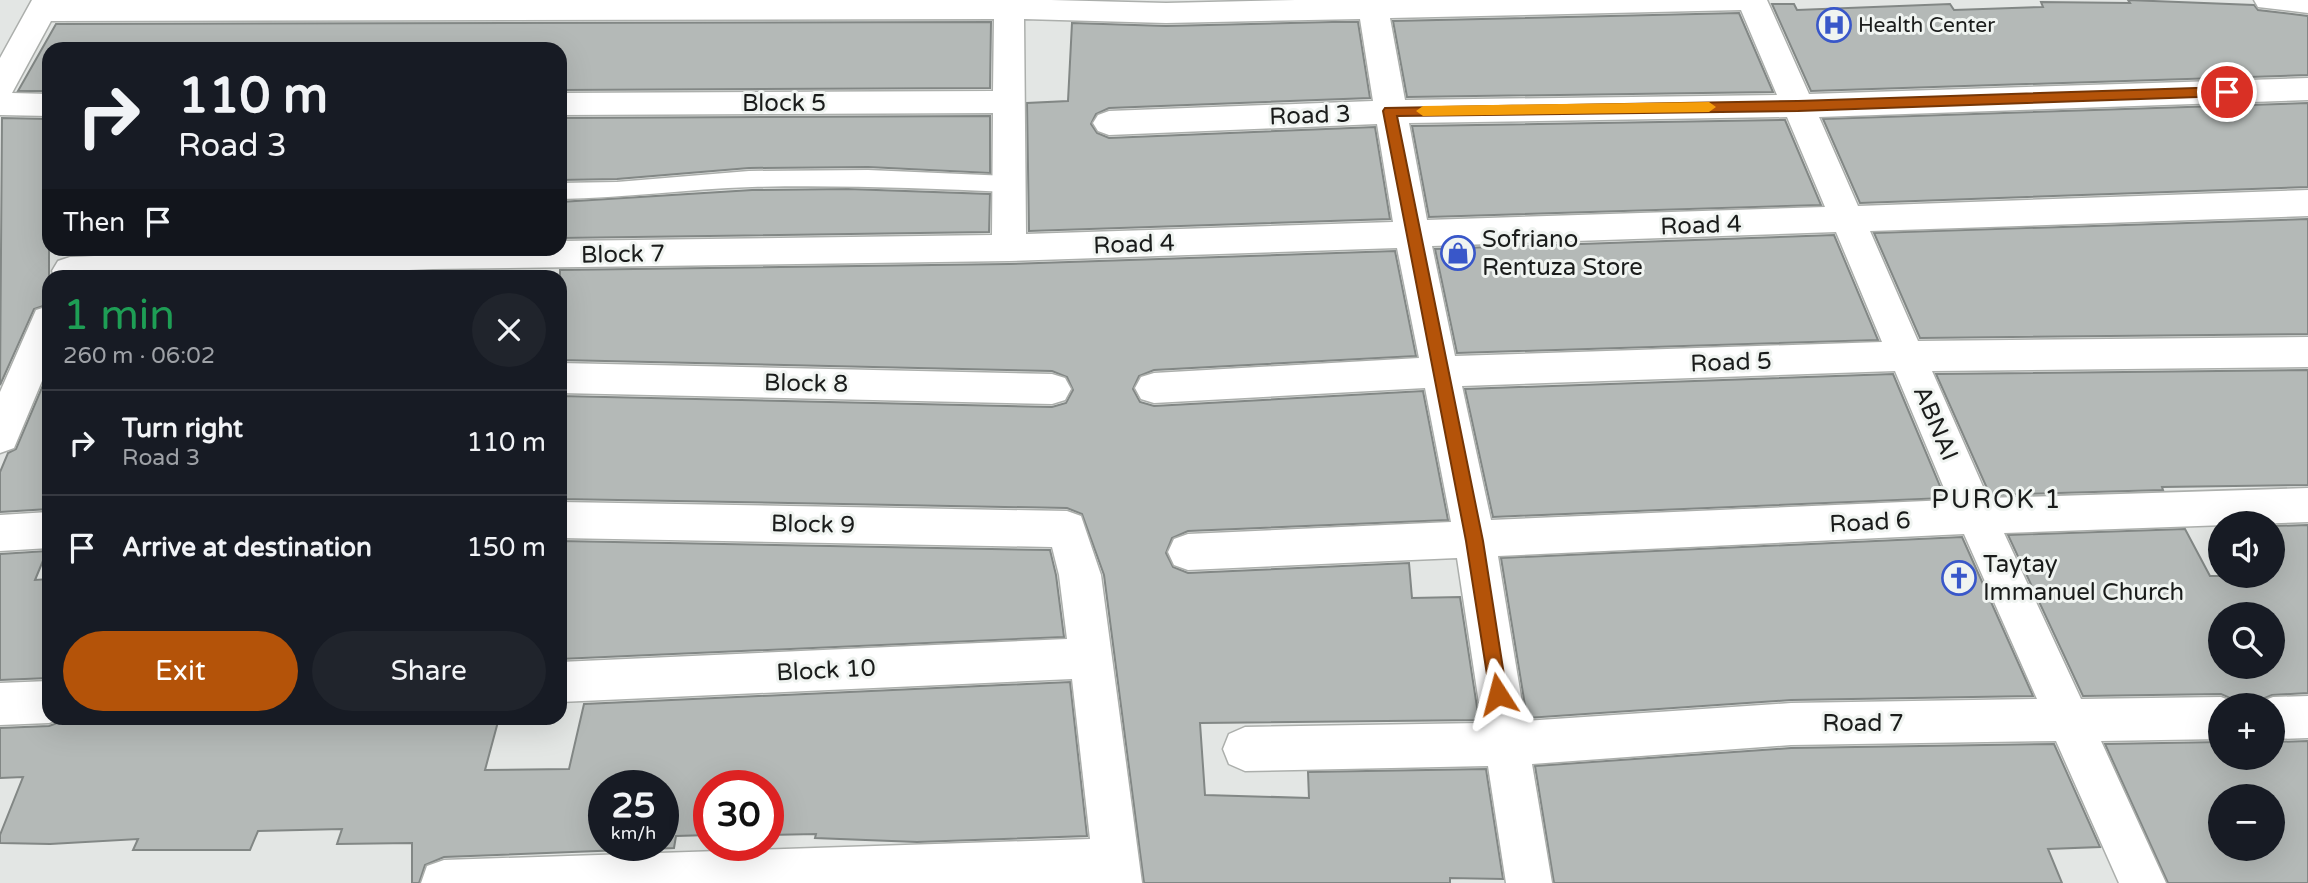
<!DOCTYPE html>
<meta charset="utf-8">
<style>
:root{--surface:#171b24;--page:#20242c;--text:#f1f3f6;--muted:#9ea1a6;--line:#363941;--accent:#b45309}
body{margin:0;font-family:"Varela Round",sans-serif;background:var(--page);color:var(--text);height:100vh;display:flex;flex-direction:column;font-size:26px;white-space:nowrap}
*{box-sizing:border-box;margin:0}
p{font-size:23px;color:var(--muted)}
.icon{flex:none;width:38px;height:38px;fill:none;stroke:currentColor;stroke-width:2;stroke-linecap:round;stroke-linejoin:round}
.map{position:relative;flex:1;overflow:hidden}
.panel{position:absolute;left:42px;top:270px;width:525px;height:455px;display:flex;flex-direction:column;background:var(--surface);border-radius:21px;box-shadow:0 7px 28px #0002}
.panel>*{flex:none}
.top-card{position:absolute;left:42px;top:42px;width:525px;height:214px;border-radius:21px;box-shadow:0 7px 28px #0002;background:#171b24;color:var(--text);overflow:hidden}
.controls{position:absolute;left:2208px;top:511px;display:grid;gap:14px}
.controls a{display:grid;place-items:center;width:77px;height:77px;border-radius:50%;background:var(--surface);box-shadow:0 7px 28px #0002;font-size:35px}
.speed{position:absolute;left:588px;top:770px;display:flex;gap:14px;font-size:35px;font-weight:700;text-align:center}
.speed>*{display:grid;place-content:center;width:91px;height:91px;border-radius:50%;background:var(--surface);box-shadow:0 7px 28px #0002;line-height:1}
.speed small{font-size:18px;font-weight:400}
.speed .limit{border:10px solid #d22;background:#fff;color:#111}
.pin{position:absolute;display:grid;place-items:center;width:60px;height:60px;color:#fff;margin:-30px;border:4px solid #fff;border-radius:50%;box-shadow:0 2px 7px #0007}
.me{position:absolute;width:77px;margin:-38px;rotate:351deg;stroke-linejoin:round;filter:drop-shadow(0 0 5px #0008)}
.turn{display:flex;align-items:center;gap:24px;height:147px;padding:0 21px;font-size:32px}
.turn .icon{width:91px;height:91px;stroke-width:2.5}
.turn b{display:block;font-size:49px;line-height:60px}
.then{display:flex;align-items:center;height:66px;padding:0 21px;background:#0003;gap:14px;font-size:26px}
.round{display:grid;place-items:center;flex:none;width:74px;height:74px;border-radius:37px;background:var(--page)}
.summary{display:flex;align-items:center;justify-content:space-between;height:119px;padding:0 21px}
h1{font-size:42px;font-weight:600;line-height:52px;color:#1e9e55}
.cta{display:flex;gap:14px;margin-top:auto;padding:14px 21px}
.cta a{flex:1;height:80px;border-radius:42px;background:var(--accent);color:#fff;font-size:28px;font-weight:600;line-height:80px;text-align:center}
.cta a+a{background:var(--page);color:var(--text)}
ul{padding:0;list-style:none}
li{display:flex;align-items:center;gap:21px;height:105px;padding:0 21px;border-top:2px solid var(--line)}
li div{flex:1}
li b{display:block;font-size:26px}
li em{font-style:normal}
.map>svg:first-child{display:block}
.building{fill:#b4b9b7;stroke:#828785;stroke-width:2;fill-rule:evenodd}
.lines{fill:none;stroke-linecap:round;stroke-linejoin:round}
.lane-casing{stroke:#acafac;stroke-width:3}
.street-casing{stroke:#acafac;stroke-width:3}
.lane{fill:#fff;fill-rule:evenodd}
.street{fill:#fff;fill-rule:evenodd}
.route{fill:#b45309;stroke:#753606;stroke-width:2}
.slow{fill:#f59e0b}
.labels{text-anchor:middle;stroke-width:6;stroke-linejoin:round;paint-order:stroke}
.far-poi-label{font-size:21px;fill:#1a1c1b;stroke:#f0f4f1;text-anchor:start}
.street-label{font-size:24px;fill:#1a1c1b;stroke:#f0f4f1}
.poi-label{font-size:24px;fill:#1a1c1b;stroke:#f0f4f1;text-anchor:start}
.neighbourhood-label{font-size:26px;letter-spacing:2px;fill:#1a1c1b;stroke:#f0f4f1}
</style>
<div class="map">
<svg width="2308" height="883" viewBox="0 0 2308 883">
<rect width="100%" height="100%" fill="#e3e6e4"/>
<g class="building">
<polygon points="2128,0 2254,5 2258,10 2308,16 2308,75 1811,91 1772,4 1794,4 1797,10 1950,4 1954,10 2043,7 2041,2 2130,3"/>
<polygon points="1739,13 1773,92 1407,97 1393,21"/>
<polygon points="991,22 990,88 560,90 560,49 49,49 49,91 18,91 56,24"/>
<polygon points="1332,22 1358,22 1370,98 1109,108 1096,114 1091,124 1097,133 1109,138 1375,127 1390,219 1029,231 1027,103 1068,101 1072,23 1166,26"/>
<polygon points="2308,103 2308,187 1860,203 1823,119"/>
<polygon points="990,116 990,173 868,167 749,168 617,179 560,180 560,118"/>
<polygon points="2,118 49,119 49,304 34,309 0,385"/>
<polygon points="1785,120 1821,205 1429,217 1412,126"/>
<polygon points="848,189 990,194 989,232 560,238 560,202 752,190"/>
<polygon points="2308,219 2308,334 1920,338 1874,233"/>
<polygon points="1834,235 1878,340 1457,353 1435,249"/>
<polygon points="1395,251 1416,356 1154,370 1139,376 1133,389 1140,402 1154,406 1423,391 1448,520 1188,531 1172,538 1166,553 1173,567 1188,573 1409,563 1412,598 1460,597 1479,720 1200,723 1205,795 1309,798 1308,772 1486,769 1503,879 1450,878 1450,883 1144,883 1104,575 1082,514 1067,508 560,499 560,396 1052,407 1066,403 1073,390 1067,377 1052,371 560,360 560,270 1009,264"/>
<polygon points="2308,370 2308,485 2162,487 2163,490 1990,495 1936,374"/>
<polygon points="49,371 49,509 0,512 0,472 8,453 16,449"/>
<polygon points="1893,374 1945,498 1493,517 1465,389"/>
<path d="M2308,525V693L2272,695L2257,701L2254,705H2240L2237,701L2221,694L2083,696L2008,535L2185,529L2210,576H2273V526ZM2221,614H2273V667H2221Z"/>
<polygon points="1962,537 2033,696 1791,700 1527,718 1501,558"/>
<polygon points="560,541 1050,550 1056,575 1064,637 560,659"/>
<polygon points="47,551 35,580 49,579 49,678 0,680 0,554"/>
<path d="M1070,682L1087,836L917,842L815,838L816,834L768,835V786H709V835L676,836L674,848L444,857L425,865L419,883H412V843L337,844L342,829L258,831L250,850H133L138,839L50,844L0,843V835L23,777L0,778V728L49,726L63,721L107,718H499L485,770L569,769L584,704ZM604,786H663V845H604Z"/>
<path d="M2308,741V883H2168L2105,744L2221,742V758H2273V742ZM2221,796H2273V849H2221Z"/>
<polygon points="2054,744 2100,847 2048,849 2062,883 1554,883 1535,766 1791,748"/>
</g>
<g class="lines">
<g class="lane-casing">
<path id="lane" d="M868,170L1008,176L1016,178L1019,184L1016,190L1008,192C923,188 837,185 752,187C688,189 624,198 560,199V183L617,182L749,171Z"/>
</g>
<g class="street-casing">
<g id="street">
<path d="M32,0H1051L1166,3L1296,0H1767L1809,94L2308,78V100L1819,117L1858,206L2308,190V216L1870,231L1918,341L2308,337V367L1932,371L1988,498L2308,488V522L2004,533L2081,699L2221,697L2236,703L2237,705H2221V739L2101,741L2166,883H2119L2056,741L1791,745L1532,764L1552,883H1506L1488,766L1245,771L1229,764L1223,749L1229,734L1245,727L1482,723L1457,558L1188,570L1174,565L1168,552L1174,539L1188,534L1451,522L1425,388L1154,403L1141,399L1135,388L1141,377L1154,373L1419,358L1397,248L1009,261L433,269L265,276H55L52,271L58,261L70,257L287,248H560V241L992,235L993,113L560,115V93L993,91L994,19L51,21L12,93L49,94V116L0,115V58ZM1741,10L1777,95L1405,100L1390,18ZM1024,19L1166,23L1360,19L1373,101L1109,111L1098,115L1093,123L1098,131L1109,135L1377,124L1393,222L1026,234ZM1787,117L1825,207L1427,220L1409,123ZM1836,232L1882,342L1455,356L1432,246ZM1895,371L1949,500L1491,520L1462,386ZM1964,534L2037,699L1791,703L1525,721L1498,556Z"/>
<polygon points="2254,0 2308,0 2308,13 2258,7"/>
<polygon points="49,306 49,364 14,448 0,453 0,392 36,310"/>
<polygon points="560,363 1052,374 1065,378 1071,389 1065,400 1052,404 560,393"/>
<polygon points="560,502 1067,511 1081,516 1101,575 1142,883 421,883 427,866 444,860 1090,839 1072,679 560,702 560,662 1067,639 1059,575 1052,547 560,538"/>
<polygon points="49,512 49,548 0,551 0,515"/>
<polygon points="49,681 49,718 62,718 49,723 0,725 0,683"/>
<polygon points="2308,696 2308,738 2273,739 2273,705 2257,705 2258,703 2273,697"/>
</g>
</g>
<use href="#lane" class="lane"/>
<use href="#street" class="street"/>
</g>
<polygon class="route" points="2227,87 2234,92 2227,96 1798,111 1397,116 1483,541 1507,694 1504,700 1498,702 1491,700 1466,541 1383,111 1385,108 1798,101"/>
<polygon class="slow" points="1709,102 1716,107 1709,112 1423,116 1416,111 1423,106"/>
<defs>
<g id="hospital-ring" transform="scale(1.75)"><circle r="9.5" fill="#f0f4f1" stroke="#3957c9" stroke-width="1.5"/><path d="M-5-5h3v3.5h4V-5h3V5h-3V1.5h-4V5h-3Z" fill="#3957c9"/></g>
<g id="shop-ring" transform="scale(1.75)"><circle r="9.5" fill="#f0f4f1" stroke="#3957c9" stroke-width="1.5"/><path d="M-5-2.5h2.3a2.7 3.5 0 0 1 5.4 0H5L5.5 6h-11ZM-1.5-2.5h3a1.5 2.3 0 0 0-3 0Z" fill="#3957c9"/></g>
<g id="church-ring" transform="scale(1.75)"><circle r="9.5" fill="#f0f4f1" stroke="#3957c9" stroke-width="1.5"/><path d="M-1.2-6h2.4v3.5h3.3v2.4h-3.3V6h-2.4V-.1h-3.3v-2.4h3.3Z" fill="#3957c9"/></g>
</defs>
<g fill-rule="evenodd">
<use href="#hospital-ring" x="1834" y="25"/>
<use href="#shop-ring" x="1458" y="253"/>
<use href="#church-ring" x="1959" y="578"/>
</g>
<g class="labels">
<g class="far-poi-label">
<text x="1858" y="32">Health Center</text>
</g>
<g class="street-label">
<text x="784" y="111">Block 5</text>
<text transform="translate(1310 115) rotate(-2)" y="8">Road 3</text>
<text transform="translate(1701 225) rotate(-2)" y="8">Road 4</text>
<text transform="translate(1134 244) rotate(-2)" y="8">Road 4</text>
<text transform="translate(623 254) rotate(-1)" y="8">Block 7</text>
<text transform="translate(1731 362) rotate(-2)" y="8">Road 5</text>
<text transform="translate(806 383) rotate(1)" y="8">Block 8</text>
<text transform="translate(1936 423) rotate(67)" y="8">ABNAI</text>
<text transform="translate(1870 522) rotate(-3)" y="8">Road 6</text>
<text transform="translate(813 524) rotate(1)" y="8">Block 9</text>
<text transform="translate(826 670) rotate(-3)" y="8">Block 10</text>
<text x="1863" y="731">Road 7</text>
</g>
<g class="poi-label">
<text x="1482" y="247">Sofriano<tspan x="1482" dy="28">Rentuza Store</tspan></text>
<text x="1983" y="572">Taytay<tspan x="1983" dy="28">Immanuel Church</tspan></text>
</g>
<g class="neighbourhood-label">
<text x="1997" y="508">PUROK 1</text>
</g>
</g>
</svg>
<div class="controls">
<a><svg class="icon" aria-label="sound" viewBox="0 0 24 24"><path d="M4 9h4l5-4v14l-5-4H4zM17 9q2 3 0 6"/></svg></a>
<a><svg class="icon" aria-label="search" viewBox="0 0 24 24"><circle cx="10" cy="10" r="6"/><path d="M15 15l6 6"/></svg></a>
<a>+</a>
<a>−</a>
</div>
<div class="speed"><div>25<small>km/h</small></div><div class="limit">30</div></div>
<div class="pin" style="left:2227px;top:92px;background:#d93025"><svg class="icon" aria-label="arrive" viewBox="0 0 24 24"><path d="M6 21V4h12l-3 4 3 4H6"/></svg></div>
<svg class="me" style="left:1498px;top:694px" viewBox="-20 -20 40 40"><path d="M0-17L14 15 0 8-14 15z" fill="#b45309" stroke="#fff" stroke-width="4"/></svg>
<div class="top-card">
<div class="turn"><svg class="icon" aria-label="right" viewBox="0 0 24 24"><path d="M7 20v-9h11M14 6l5 5-5 5"/></svg><div><b>110 m</b>Road 3</div></div>
<div class="then">Then<svg class="icon" aria-label="arrive" viewBox="0 0 24 24"><path d="M6 21V4h12l-3 4 3 4H6"/></svg></div>
</div>
<section class="panel">
<div class="summary"><div><h1>1 min</h1><p>260 m · 06:02</p></div><a class="round"><svg class="icon" aria-label="close" viewBox="0 0 24 24"><path d="M6 6l12 12M18 6L6 18"/></svg></a></div>
<ul>
<li><svg class="icon" aria-label="right" viewBox="0 0 24 24"><path d="M7 20v-9h11M14 6l5 5-5 5"/></svg><div><b>Turn right</b><p>Road 3</p></div><em>110 m</em></li>
<li><svg class="icon" aria-label="arrive" viewBox="0 0 24 24"><path d="M6 21V4h12l-3 4 3 4H6"/></svg><div><b>Arrive at destination</b></div><em>150 m</em></li>
</ul>
<div class="cta"><a>Exit</a><a>Share</a></div>
</section>
</div>
